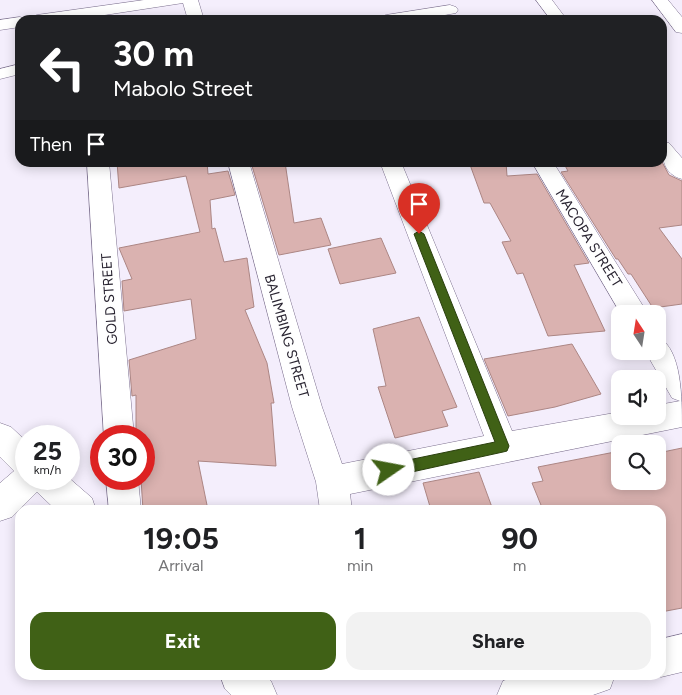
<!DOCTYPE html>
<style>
:root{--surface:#fff;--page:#f2f2f2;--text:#202124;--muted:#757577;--accent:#406116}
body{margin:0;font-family:Figtree,sans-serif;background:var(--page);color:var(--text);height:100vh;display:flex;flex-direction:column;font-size:19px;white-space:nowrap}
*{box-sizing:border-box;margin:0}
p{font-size:16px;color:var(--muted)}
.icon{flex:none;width:28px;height:28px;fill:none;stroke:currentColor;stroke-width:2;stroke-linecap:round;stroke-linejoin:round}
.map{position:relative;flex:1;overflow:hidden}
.details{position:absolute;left:15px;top:505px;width:651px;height:175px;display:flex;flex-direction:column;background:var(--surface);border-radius:15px;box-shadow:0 2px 12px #0003}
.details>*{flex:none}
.top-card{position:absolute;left:15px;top:15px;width:652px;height:152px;border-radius:15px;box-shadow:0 2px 12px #0003;background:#202124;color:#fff;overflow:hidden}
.needle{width:32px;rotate:348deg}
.buttons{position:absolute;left:611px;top:305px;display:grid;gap:10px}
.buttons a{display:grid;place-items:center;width:55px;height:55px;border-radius:10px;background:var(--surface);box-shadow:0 2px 12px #0003;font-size:25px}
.speed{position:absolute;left:15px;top:425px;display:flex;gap:10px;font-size:25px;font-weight:700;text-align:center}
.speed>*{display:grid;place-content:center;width:65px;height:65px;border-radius:50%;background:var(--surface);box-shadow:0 2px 12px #0003;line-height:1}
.speed small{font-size:12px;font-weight:400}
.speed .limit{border:8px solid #d22;background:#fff;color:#111}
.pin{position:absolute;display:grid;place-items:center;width:42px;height:42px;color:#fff;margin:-51px -21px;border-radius:50% 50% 50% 0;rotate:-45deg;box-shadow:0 0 5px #0007}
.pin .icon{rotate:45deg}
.me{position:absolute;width:55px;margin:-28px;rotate:78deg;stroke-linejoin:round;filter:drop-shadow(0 0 4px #0008)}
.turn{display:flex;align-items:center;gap:18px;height:105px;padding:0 15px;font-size:22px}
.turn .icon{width:65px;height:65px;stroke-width:2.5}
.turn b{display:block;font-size:35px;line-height:42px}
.then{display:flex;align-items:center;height:48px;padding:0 15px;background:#0003;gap:10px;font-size:19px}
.eta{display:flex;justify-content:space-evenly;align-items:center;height:85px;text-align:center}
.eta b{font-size:30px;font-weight:700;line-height:35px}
.cta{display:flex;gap:10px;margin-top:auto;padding:10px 15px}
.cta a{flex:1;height:58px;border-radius:15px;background:var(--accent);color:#fff;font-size:20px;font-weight:700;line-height:58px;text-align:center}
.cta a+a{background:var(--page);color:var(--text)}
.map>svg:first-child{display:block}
.building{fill:#dab2b0;stroke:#ac8684}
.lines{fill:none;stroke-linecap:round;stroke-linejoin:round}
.minor-casing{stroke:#7d718f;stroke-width:1}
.minor{fill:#fff;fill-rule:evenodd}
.route{fill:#406116;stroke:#2a3f0e}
.labels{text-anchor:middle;stroke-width:4;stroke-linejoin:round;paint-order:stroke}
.street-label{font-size:14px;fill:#292431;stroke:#fefefe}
</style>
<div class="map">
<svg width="682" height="695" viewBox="0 0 682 695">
<rect width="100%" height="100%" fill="#f4eefc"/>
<g class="building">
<polygon points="117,162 207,162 208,174 228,171 235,195 210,200 212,229 215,228 224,262 247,258 254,307 245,310 267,363 274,403 271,403 276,466 198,461 208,510 143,510 141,479 144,479 144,436 136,436 136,395 132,396 129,360 196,339 191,299 124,311 122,281 132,279 119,248 200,232 186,176 119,188"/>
<polygon points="276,162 285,162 294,223 321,218 331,245 279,255 252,166"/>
<polygon points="469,162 506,162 507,176 537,174 589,263 574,265 605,331 548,336 523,273 517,274 502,242 511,241 490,203 484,203"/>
<polygon points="563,162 662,162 669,175 682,181 682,225 659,228 682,259 682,304 653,308 631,274 628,274 618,259 616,259 561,172 568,171"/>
<polygon points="381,238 396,273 340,284 328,249"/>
<polygon points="419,317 457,407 442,411 448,426 395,438 378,387 386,386 373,329"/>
<polygon points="572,344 601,394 555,407 508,416 484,359"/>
<polygon points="682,448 682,608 661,612 661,510 543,510 532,483 543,481 538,467 620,451 620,481 658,481 658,453"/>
<polygon points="479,472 493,510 431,510 423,483"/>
</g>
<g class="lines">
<g class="minor-casing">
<g id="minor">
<polygon points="144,0 198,0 204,20 188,20 183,3 72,20 29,20 31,17 37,15"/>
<polygon points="536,0 552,0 567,20 551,20"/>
<polygon points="652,0 668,0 682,17 682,33 676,32"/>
<polygon points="450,5 456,7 458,10 456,13 417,20 378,20 380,17 386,15"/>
<polygon points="20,17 27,20 20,20 20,27 0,30 0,20"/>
<polygon points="20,64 20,74 0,79 0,69"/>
<path d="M662,142L669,143L682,158V179C663,174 662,158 662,142Z"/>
<polygon points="87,162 109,162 134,436 104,436"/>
<path d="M228,162H249L322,407L342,464L484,436L380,162H401L512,431L620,412V416H658V405L680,401L672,398L645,351H658V337C682,349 682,399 682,427L350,494L352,510H320L316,482L292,407Z"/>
<polygon points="532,162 553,162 648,314 621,314"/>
<polygon points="0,423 11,427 26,441 26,479 69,478 92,498 96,510 56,510 37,492 12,517 0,521 0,483 14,471 0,457"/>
<polygon points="106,479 138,479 141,510 109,510"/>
<polygon points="682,634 682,672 661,677 656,675 661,675 661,639"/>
<polygon points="220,675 265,675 271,681 277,695 231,695 225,689"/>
<polygon points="519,675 615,675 610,689 593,695 497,695 503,681"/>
</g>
</g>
<use href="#minor" class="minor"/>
</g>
<polygon class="route" points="419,231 424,234 509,446 507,451 503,452 389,477 384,475 382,470 384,466 389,464 495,442 414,234"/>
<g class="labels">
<g class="street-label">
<text transform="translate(589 238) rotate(58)" y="5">MACOPA STREET</text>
<text transform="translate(109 299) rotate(-94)" y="5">GOLD STREET</text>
<text transform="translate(287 336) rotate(74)" y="5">BALIMBING STREET</text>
</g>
</g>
</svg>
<div class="buttons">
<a><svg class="needle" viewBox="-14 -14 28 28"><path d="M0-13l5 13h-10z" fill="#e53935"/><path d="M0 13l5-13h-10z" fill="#757577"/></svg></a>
<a><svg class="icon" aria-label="sound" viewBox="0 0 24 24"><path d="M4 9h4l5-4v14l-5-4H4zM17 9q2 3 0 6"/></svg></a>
<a><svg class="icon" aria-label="search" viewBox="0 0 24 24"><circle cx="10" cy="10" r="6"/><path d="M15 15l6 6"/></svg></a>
</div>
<div class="speed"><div>25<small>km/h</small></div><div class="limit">30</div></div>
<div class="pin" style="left:419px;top:234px;background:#d93025"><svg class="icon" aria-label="arrive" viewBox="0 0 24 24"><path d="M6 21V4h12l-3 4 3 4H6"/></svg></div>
<svg class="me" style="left:389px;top:470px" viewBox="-20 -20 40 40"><circle r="19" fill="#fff"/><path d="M0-13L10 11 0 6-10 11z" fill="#406116"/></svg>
<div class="top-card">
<div class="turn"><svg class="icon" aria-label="left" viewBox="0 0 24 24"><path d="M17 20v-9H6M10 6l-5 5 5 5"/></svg><div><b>30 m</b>Mabolo Street</div></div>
<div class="then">Then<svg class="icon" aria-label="arrive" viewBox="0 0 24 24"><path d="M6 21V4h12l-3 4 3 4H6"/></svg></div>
</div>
<section class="details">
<div class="eta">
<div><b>19:05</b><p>Arrival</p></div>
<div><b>1</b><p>min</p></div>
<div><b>90</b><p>m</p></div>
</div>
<div class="cta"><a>Exit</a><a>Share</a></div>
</section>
</div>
